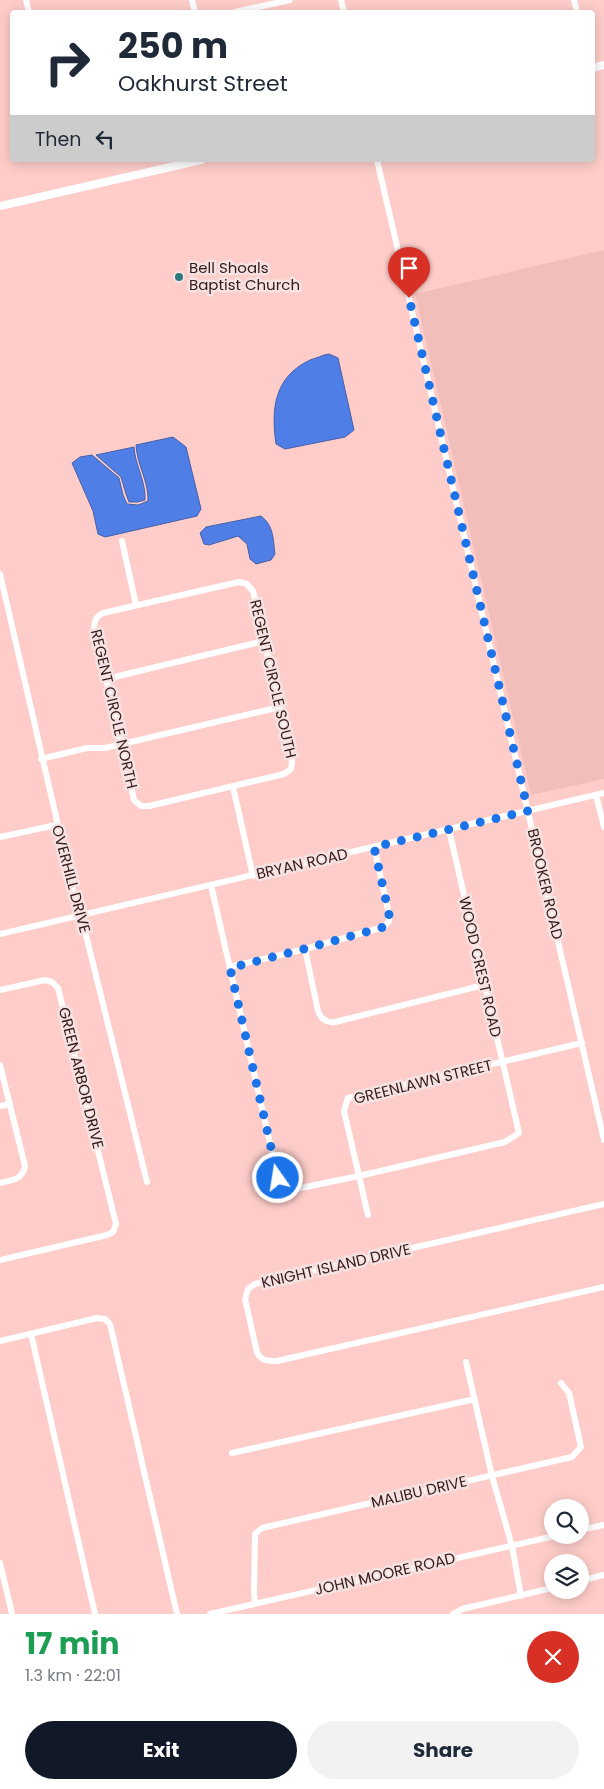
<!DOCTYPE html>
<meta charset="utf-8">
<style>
:root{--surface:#fff;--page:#f2f2f3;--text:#1f2937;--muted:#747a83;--accent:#111827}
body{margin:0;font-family:Poppins,sans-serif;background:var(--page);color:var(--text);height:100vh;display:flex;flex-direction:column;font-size:19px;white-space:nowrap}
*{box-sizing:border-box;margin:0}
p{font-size:16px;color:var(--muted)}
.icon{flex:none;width:28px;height:28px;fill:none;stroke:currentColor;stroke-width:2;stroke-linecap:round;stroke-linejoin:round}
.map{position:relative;height:1614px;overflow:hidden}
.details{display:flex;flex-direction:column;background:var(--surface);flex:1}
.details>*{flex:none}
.hud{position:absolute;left:10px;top:10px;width:585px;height:152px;border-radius:5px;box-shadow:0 2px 12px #0003;background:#fff;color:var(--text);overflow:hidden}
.controls{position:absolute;left:544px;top:1499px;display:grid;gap:10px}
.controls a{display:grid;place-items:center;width:45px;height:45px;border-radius:50%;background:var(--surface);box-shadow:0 2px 12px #0003;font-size:25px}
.pin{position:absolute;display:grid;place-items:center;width:42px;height:42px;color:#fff;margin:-51px -21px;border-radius:50% 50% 50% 0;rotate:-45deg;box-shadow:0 0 5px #0007}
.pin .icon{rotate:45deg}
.me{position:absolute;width:55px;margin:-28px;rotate:347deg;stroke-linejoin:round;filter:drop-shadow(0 0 4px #0008)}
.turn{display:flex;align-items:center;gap:18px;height:105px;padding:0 25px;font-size:22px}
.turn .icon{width:65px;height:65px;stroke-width:2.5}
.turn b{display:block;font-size:35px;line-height:42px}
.then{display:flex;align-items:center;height:48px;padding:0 25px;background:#0003;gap:10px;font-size:19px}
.round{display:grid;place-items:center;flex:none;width:52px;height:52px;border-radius:26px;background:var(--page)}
.headline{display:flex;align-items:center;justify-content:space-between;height:85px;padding:0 25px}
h1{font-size:30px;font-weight:700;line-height:38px;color:#1e9e55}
.button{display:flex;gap:10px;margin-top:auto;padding:10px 25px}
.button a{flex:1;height:58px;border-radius:30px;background:var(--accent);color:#fff;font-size:20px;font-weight:700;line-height:58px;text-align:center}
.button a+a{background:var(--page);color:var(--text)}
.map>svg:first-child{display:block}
.built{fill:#f2beba}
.water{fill:#4e7ee6;stroke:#4760a8}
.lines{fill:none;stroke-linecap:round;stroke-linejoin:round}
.minor{stroke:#fff;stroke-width:6}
.major{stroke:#fff;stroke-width:8}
.route{stroke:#1a73e8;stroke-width:9;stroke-dasharray:0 16.2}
.poi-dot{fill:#2e777e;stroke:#f4e3e2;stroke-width:2}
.labels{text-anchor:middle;stroke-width:5;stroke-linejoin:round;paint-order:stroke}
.poi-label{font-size:15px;fill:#361918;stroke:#f4e3e2;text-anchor:start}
.street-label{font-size:15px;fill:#361918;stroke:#f4e3e2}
</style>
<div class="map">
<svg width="604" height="1614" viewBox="0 0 604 1614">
<rect width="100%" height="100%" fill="#fecdc9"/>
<polygon class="built" points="604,250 604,779 531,795 415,294"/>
<g class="water">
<path d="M329,354L338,358L354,430L345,437L285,449L276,444C271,409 274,377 310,360C317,358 322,355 329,354Z"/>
<path d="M173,437L186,447L201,509L197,516L105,537L98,534L93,511L72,463L80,457L92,455L119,478L123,495L127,504L138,505L148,501C149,482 137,465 136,445Z"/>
<path d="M134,447C135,465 146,481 145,500L138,502H129L126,494L121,477L96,455Z"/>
<path d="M261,516C274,526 273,539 275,554L271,560L256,564L250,559L247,544L238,536L209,545L204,544L200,533L206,527Z"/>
</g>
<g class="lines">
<g class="minor">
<polyline points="26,0 29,12"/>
<polyline points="192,0 195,12"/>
<polyline points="341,0 344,12"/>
<polyline points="574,0 577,12"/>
<polyline points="235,12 290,0"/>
<polyline points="377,160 604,1140"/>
<polyline points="122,541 136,605"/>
<polyline points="0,574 79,916 84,927 147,1182"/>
<path d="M239,582L247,584L253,591L292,762L291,769L284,774L149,806H141L134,800L94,626C95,619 97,616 103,613Z"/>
<polyline points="106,679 264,641"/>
<polyline points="41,759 87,748 105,748 280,707"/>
<polyline points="233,787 253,876"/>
<polyline points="596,795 604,827"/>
<polyline points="0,837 56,825"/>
<polyline points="211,885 278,1178 286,1191 359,1176 505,1142 519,1133 449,830"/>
<polyline points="0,934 604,793"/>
<path d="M305,949L318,1011C321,1019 326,1023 335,1022L484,985"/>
<polyline points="230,967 305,949 384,927 389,921 389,914 374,847"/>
<polyline points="0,990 45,980 52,982 58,988 116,1224 113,1232 107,1235 0,1260"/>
<path d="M0,1065L25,1166C23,1180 11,1180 0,1183"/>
<polyline points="0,1106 10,1104"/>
<path d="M604,1204L255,1284L248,1289L245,1299L257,1352C261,1361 267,1361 277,1361L604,1287"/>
<polyline points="368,1215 344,1111 348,1098 582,1043"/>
<polyline points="31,1334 95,1614"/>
<polyline points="0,1341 97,1318 105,1319 110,1324 177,1614"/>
<polyline points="466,1362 492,1476 512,1546 521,1596"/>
<polyline points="232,1453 475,1399"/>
<polyline points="580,1530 604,1525"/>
<polyline points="0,1563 12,1614"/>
<polyline points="580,1581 604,1575"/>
<polyline points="255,1603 254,1593 255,1534 262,1528 572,1457 581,1447 569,1393 561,1383"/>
<polyline points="210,1614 559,1535"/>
<polyline points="453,1614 462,1609 552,1588"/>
</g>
<g class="major">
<polyline points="592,68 604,65"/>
<polyline points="0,206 201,160"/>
</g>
</g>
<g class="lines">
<polyline class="route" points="278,1178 230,968 304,949 384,927 388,922 389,914 374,847 528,811 409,298"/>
</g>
<circle class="poi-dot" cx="179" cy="277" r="5"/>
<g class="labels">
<g class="poi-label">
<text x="189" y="273">Bell Shoals<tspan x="189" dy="17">Baptist Church</tspan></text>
</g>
<g class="street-label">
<text transform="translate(273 679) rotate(77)" y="5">REGENT CIRCLE SOUTH</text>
<text transform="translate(114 709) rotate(77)" y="5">REGENT CIRCLE NORTH</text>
<text transform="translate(302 864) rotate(-13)" y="5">BRYAN ROAD</text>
<text transform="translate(71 879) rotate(75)" y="5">OVERHILL DRIVE</text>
<text transform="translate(545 884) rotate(77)" y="5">BROOKER ROAD</text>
<text transform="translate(480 967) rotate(77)" y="5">WOOD CREST ROAD</text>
<text transform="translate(81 1078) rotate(76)" y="5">GREEN ARBOR DRIVE</text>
<text transform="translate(423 1082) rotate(-14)" y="5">GREENLAWN STREET</text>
<text transform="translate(336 1266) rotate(-13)" y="5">KNIGHT ISLAND DRIVE</text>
<text transform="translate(419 1492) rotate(-13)" y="5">MALIBU DRIVE</text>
<text transform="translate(385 1574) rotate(-13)" y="5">JOHN MOORE ROAD</text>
</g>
</g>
</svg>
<div class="controls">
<a><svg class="icon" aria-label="search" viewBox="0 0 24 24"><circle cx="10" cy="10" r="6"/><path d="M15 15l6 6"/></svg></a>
<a><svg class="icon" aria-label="layers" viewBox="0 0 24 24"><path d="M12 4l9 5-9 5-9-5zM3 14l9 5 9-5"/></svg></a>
</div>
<div class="pin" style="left:409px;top:298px;background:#d93025"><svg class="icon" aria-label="arrive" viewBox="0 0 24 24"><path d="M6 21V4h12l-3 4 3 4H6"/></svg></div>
<svg class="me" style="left:278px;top:1178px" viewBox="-20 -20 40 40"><circle r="17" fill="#1a73e8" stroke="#fff" stroke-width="3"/><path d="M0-11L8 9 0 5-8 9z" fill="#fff"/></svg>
<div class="hud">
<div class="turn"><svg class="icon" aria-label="right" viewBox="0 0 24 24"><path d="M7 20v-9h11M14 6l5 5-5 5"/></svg><div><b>250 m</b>Oakhurst Street</div></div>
<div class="then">Then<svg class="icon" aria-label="left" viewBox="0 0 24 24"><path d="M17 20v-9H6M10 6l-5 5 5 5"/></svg></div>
</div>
</div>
<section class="details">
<div class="headline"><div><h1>17 min</h1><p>1.3 km · 22:01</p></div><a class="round" style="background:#d93025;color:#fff"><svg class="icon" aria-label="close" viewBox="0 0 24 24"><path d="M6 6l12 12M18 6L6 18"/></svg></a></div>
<div class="button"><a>Exit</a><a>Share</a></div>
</section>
